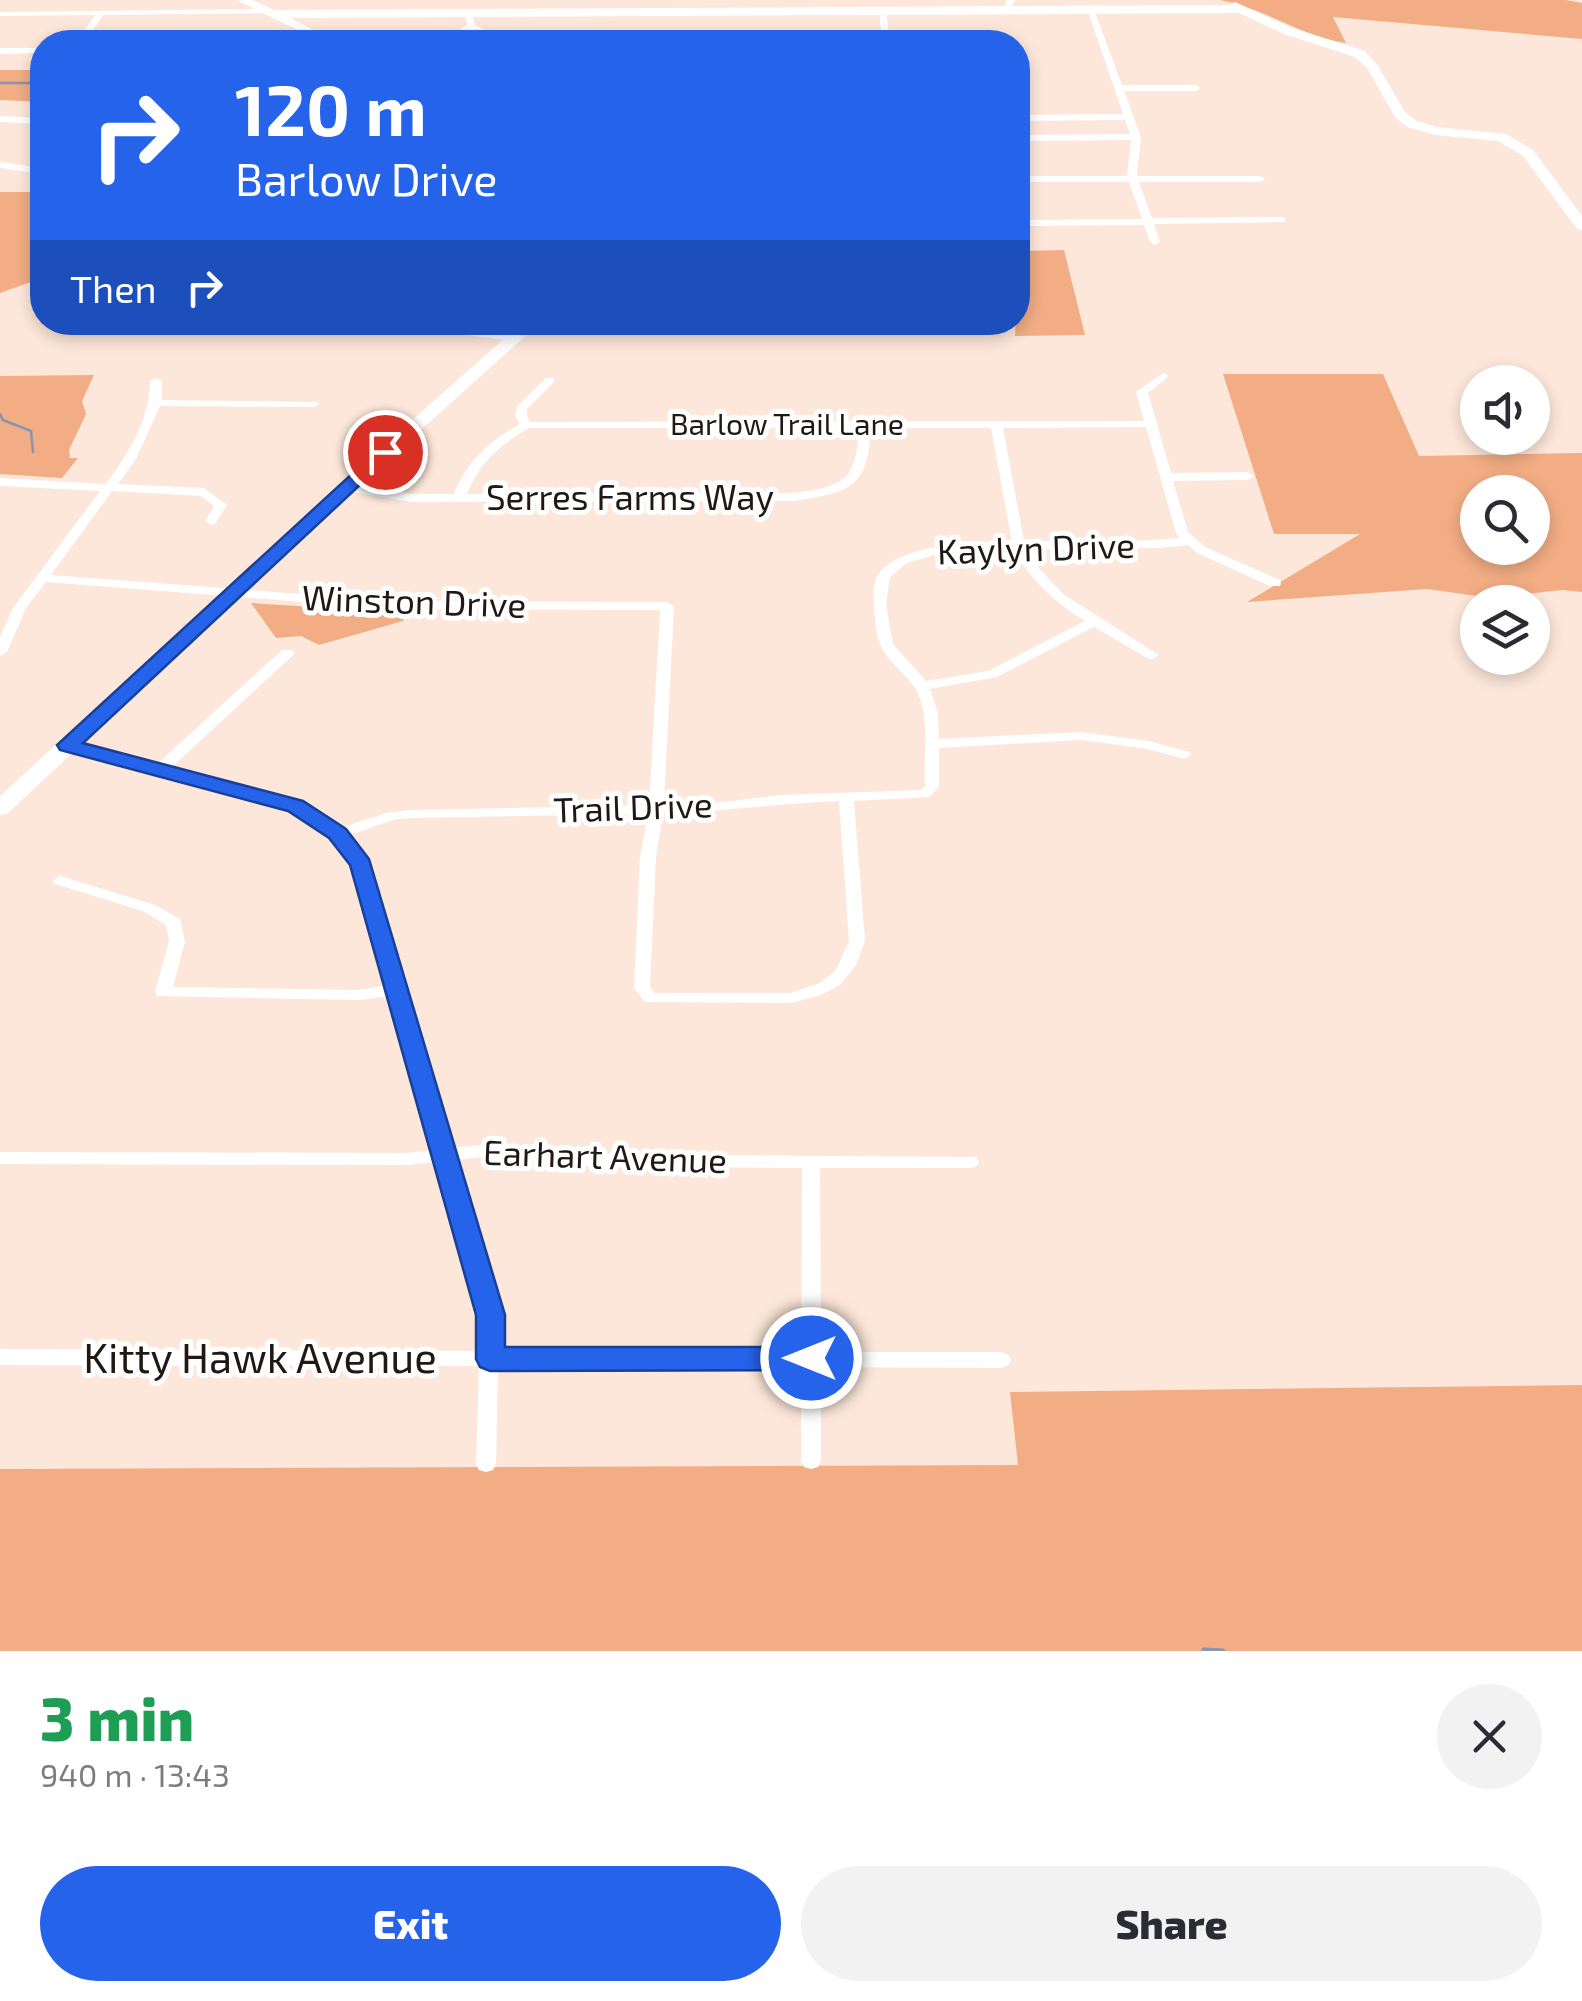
<!DOCTYPE html>
<meta charset="utf-8">
<style>
:root{--surface:#fff;--page:#f2f2f3;--text:#2b2b33;--muted:#7c7c81;--accent:#2563eb}
body{margin:0;font-family:"Exo 2",sans-serif;background:var(--page);color:var(--text);height:100vh;display:flex;flex-direction:column;font-size:38px;white-space:nowrap}
*{box-sizing:border-box;margin:0}
p{font-size:32px;color:var(--muted)}
.icon{flex:none;width:55px;height:55px;fill:none;stroke:currentColor;stroke-width:2;stroke-linecap:round;stroke-linejoin:round}
.map{position:relative;height:1651px;overflow:hidden}
.drawer{display:flex;flex-direction:column;background:var(--surface);flex:1}
.drawer>*{flex:none}
.banner{position:absolute;left:30px;top:30px;width:1000px;height:305px;border-radius:40px;box-shadow:0 5px 15px #0003;background:#2563eb;color:#fff;overflow:hidden}
.controls{position:absolute;left:1460px;top:365px;display:grid;gap:20px}
.controls a{display:grid;place-items:center;width:90px;height:90px;border-radius:50%;background:var(--surface);box-shadow:0 5px 15px #0003;font-size:50px}
.pin{position:absolute;display:grid;place-items:center;width:85px;height:85px;color:#fff;margin:-42px;border:5px solid #fff;border-radius:50%;box-shadow:0 2px 10px #0007}
.me{position:absolute;width:110px;margin:-55px;rotate:270deg;stroke-linejoin:round;filter:drop-shadow(0 0 8px #0008)}
.turn{display:flex;align-items:center;gap:35px;height:210px;padding:0 40px;font-size:45px}
.turn .icon{width:130px;height:130px;stroke-width:2.5}
.turn b{display:block;font-size:70px;line-height:85px}
.then{display:flex;align-items:center;height:95px;padding:0 40px;background:#0003;gap:20px;font-size:38px}
.round{display:grid;place-items:center;flex:none;width:105px;height:105px;border-radius:52px;background:var(--page)}
.summary{display:flex;align-items:center;justify-content:space-between;height:170px;padding:0 40px}
h1{font-size:60px;font-weight:800;line-height:75px;color:#1e9e55}
.primary-button{display:flex;gap:20px;margin-top:auto;padding:20px 40px}
.primary-button a{flex:1;height:115px;border-radius:60px;background:var(--accent);color:#fff;font-size:40px;font-weight:800;line-height:115px;text-align:center}
.primary-button a+a{background:var(--page);color:var(--text)}
.map>svg:first-child{display:block}
.green{fill:#f2ad84;fill-rule:evenodd}
.lines{fill:none;stroke-linecap:round;stroke-linejoin:round}
.stream-far1{stroke:#8894b4;stroke-width:2.5}
.stream{stroke:#8894b4;stroke-width:5}
.street{fill:#fff;fill-rule:evenodd}
.secondary{fill:#fff;fill-rule:evenodd}
.route{fill:#2563eb;stroke:#184099;stroke-width:2.5}
.labels{text-anchor:middle;stroke-width:10;stroke-linejoin:round;paint-order:stroke}
.far-street-label{font-size:30px;fill:#201814;stroke:#fff}
.street-label{font-size:35px;fill:#201814;stroke:#fff}
.near-street-label{font-size:42px;fill:#201814;stroke:#fff}
</style>
<div class="map">
<svg width="1582" height="1651" viewBox="0 0 1582 1651">
<rect width="100%" height="100%" fill="#fde7da"/>
<g class="green">
<path d="M1220,0H1566L1582,3V39L1333,17L1346,43C1301,36 1264,8 1220,0Z"/>
<polygon points="0,70 42,70 42,102 0,100"/>
<polygon points="0,192 42,192 42,209 34,223 42,223 42,278 0,293"/>
<polygon points="1064,250 1085,335 1015,336 1018,251"/>
<path d="M1223,374H1383L1419,456L1582,453V592L1562,590L1491,598L1427,589L1247,602L1360,534H1274ZM1478,492H1532V548H1478Z"/>
<polygon points="94,375 82,401 86,414 69,450 70,458 78,458 62,478 0,474 0,376"/>
<polygon points="251,603 405,613 403,621 319,645 301,636 276,638"/>
<polygon points="1582,1385 1582,1651 0,1651 0,1469 1018,1465 1010,1392"/>
</g>
<g class="lines">
<g class="stream-far1">
<polyline points="0,83 42,83"/>
<polyline points="0,414 3,420 31,431 33,452"/>
</g>
<polyline class="stream" points="1204,1650 1223,1651"/>
<g class="street">
<polygon points="1007,0 1015,0 1008,12 1002,12"/>
<polygon points="1087,8 1094,10 1122,85 1196,85 1200,88 1196,91 1124,91 1141,137 1137,176 1260,176 1265,179 1260,182 1139,182 1152,218 1281,217 1285,218 1285,222 1154,224 1160,242 1155,245 1150,242 1144,225 1018,226 1018,220 1142,219 1129,182 1018,182 1018,176 1127,176 1131,140 1018,141 1018,135 1130,134 1125,120 1018,121 1018,115 1123,114"/>
<polygon points="265,9 269,11 268,13 103,15 85,42 77,42 95,15 0,16 0,12"/>
<polygon points="879,9 886,11 890,42 882,42"/>
<polygon points="465,11 471,11 475,25 483,29 483,33 461,32 461,28 467,25"/>
<polygon points="0,48 42,48 42,53 0,54"/>
<polygon points="0,116 42,118 42,124 0,122"/>
<polygon points="0,162 42,168 42,174 0,168"/>
<polygon points="103,322 418,323 515,335 520,338 515,341 418,329 145,330"/>
<path d="M1163,373L1167,374V378L1148,393L1171,473L1248,472L1254,476L1248,480L1173,481L1188,532L1205,547L1280,580L1281,583L1280,586H1270L1197,553L1188,545L1159,548L1026,549L1035,564L1063,594L1159,655L1152,659L1147,658L1094,627L997,677L930,689L938,713L939,739L1081,732L1149,741L1189,752L1191,755L1184,759L1148,749L1081,740L939,748V787L929,797L854,801L865,941L856,965L840,985L821,995L791,1003L645,1002L634,988L640,857L648,814L409,818L393,820L347,836L369,864L451,1148L492,1144L575,1154L976,1157L979,1162L976,1167L970,1168H820L821,1352H1001L1008,1355L1011,1360L1008,1365L1001,1368L821,1367V1461L818,1467L811,1469L804,1467L801,1461V1367L498,1366L496,1464L493,1470L486,1472L479,1470L476,1464L479,1366L0,1365V1349L479,1351L480,1315L437,1162L407,1165L0,1164V1152L407,1153L434,1150L390,996L359,1000L157,996L155,992L169,941L166,925L143,911L55,884L52,881L60,876L155,905L180,919L185,941L173,987L359,990L388,985L354,865L333,837L291,809L63,748L61,745L63,742L68,741L157,764L282,650H292L294,653L292,656L171,768L301,803L340,828L386,813L409,810L649,805L660,610L393,609L46,582L26,608L7,652L0,656V637L13,608L100,491L0,486V478L106,484C128,454 150,419 150,381L156,378L162,381V400L317,402L319,404L313,407L160,406L136,459L118,484L204,488L227,505L215,524L211,525L205,521L214,506L201,496L112,491L51,575L393,601L667,602L674,606L664,804H707L779,795L920,790L925,786C923,758 929,729 921,702C915,678 891,668 881,646C876,635 875,621 874,609C873,597 872,581 880,572C906,542 975,543 1012,542L991,428H870C870,489 847,493 793,501L412,502L347,491L341,487L347,483L412,494H454C466,462 491,440 520,424L515,416L517,406L546,378H554V382L527,409V416L530,422L1144,421L1136,392ZM1146,427L1176,533L1180,538L1120,542L1024,541L1003,428ZM529,428H858C858,481 842,487 793,493L467,494C478,464 501,444 529,428ZM1014,549C1031,581 1055,602 1085,621L988,671L926,681L893,644L886,605L890,577L907,563L935,555ZM839,801L849,941L836,970L820,983L791,993H655L650,987L656,857L663,813C722,812 780,803 839,801ZM492,1156L575,1166L802,1168L801,1352L499,1351L500,1315L455,1160Z"/>
</g>
<g class="secondary">
<polygon points="237,0 253,0 274,10 1229,5 1235,2 1292,28 1365,51 1378,66 1405,112 1417,121 1436,127 1506,134 1533,150 1582,216 1582,230 1577,229 1523,156 1498,141 1435,135 1407,127 1395,117 1367,68 1355,57 1284,34 1239,13 290,18 337,42 322,42"/>
<polygon points="523,322 541,322 344,499 8,813 0,815 0,796 332,491"/>
</g>
</g>
<polygon class="route" points="385,447 391,449 391,456 83,743 303,801 346,829 369,859 505,1315 505,1347 811,1347 821,1350 826,1358 821,1367 811,1370 490,1371 480,1367 476,1359 476,1315 350,865 329,838 288,811 60,750 57,745 379,449"/>
<g class="labels">
<g class="far-street-label">
<text x="787" y="435">Barlow Trail Lane</text>
</g>
<g class="street-label">
<text x="630" y="510">Serres Farms Way</text>
<text transform="translate(1036 549) rotate(-2)" y="12">Kaylyn Drive</text>
<text transform="translate(414 602) rotate(2)" y="12">Winston Drive</text>
<text transform="translate(633 808) rotate(-2)" y="12">Trail Drive</text>
<text transform="translate(605 1157) rotate(2)" y="12">Earhart Avenue</text>
</g>
<g class="near-street-label">
<text x="260" y="1373">Kitty Hawk Avenue</text>
</g>
</g>
</svg>
<div class="controls">
<a><svg class="icon" aria-label="sound" viewBox="0 0 24 24"><path d="M4 9h4l5-4v14l-5-4H4zM17 9q2 3 0 6"/></svg></a>
<a><svg class="icon" aria-label="search" viewBox="0 0 24 24"><circle cx="10" cy="10" r="6"/><path d="M15 15l6 6"/></svg></a>
<a><svg class="icon" aria-label="layers" viewBox="0 0 24 24"><path d="M12 4l9 5-9 5-9-5zM3 14l9 5 9-5"/></svg></a>
</div>
<div class="pin" style="left:385px;top:452px;background:#d93025"><svg class="icon" aria-label="arrive" viewBox="0 0 24 24"><path d="M6 21V4h12l-3 4 3 4H6"/></svg></div>
<svg class="me" style="left:811px;top:1358px" viewBox="-20 -20 40 40"><circle r="17" fill="#2563eb" stroke="#fff" stroke-width="3"/><path d="M0-11L8 9 0 5-8 9z" fill="#fff"/></svg>
<div class="banner">
<div class="turn"><svg class="icon" aria-label="right" viewBox="0 0 24 24"><path d="M7 20v-9h11M14 6l5 5-5 5"/></svg><div><b>120 m</b>Barlow Drive</div></div>
<div class="then">Then<svg class="icon" aria-label="right" viewBox="0 0 24 24"><path d="M7 20v-9h11M14 6l5 5-5 5"/></svg></div>
</div>
</div>
<section class="drawer">
<div class="summary"><div><h1>3 min</h1><p>940 m · 13:43</p></div><a class="round"><svg class="icon" aria-label="close" viewBox="0 0 24 24"><path d="M6 6l12 12M18 6L6 18"/></svg></a></div>
<div class="primary-button"><a>Exit</a><a>Share</a></div>
</section>
